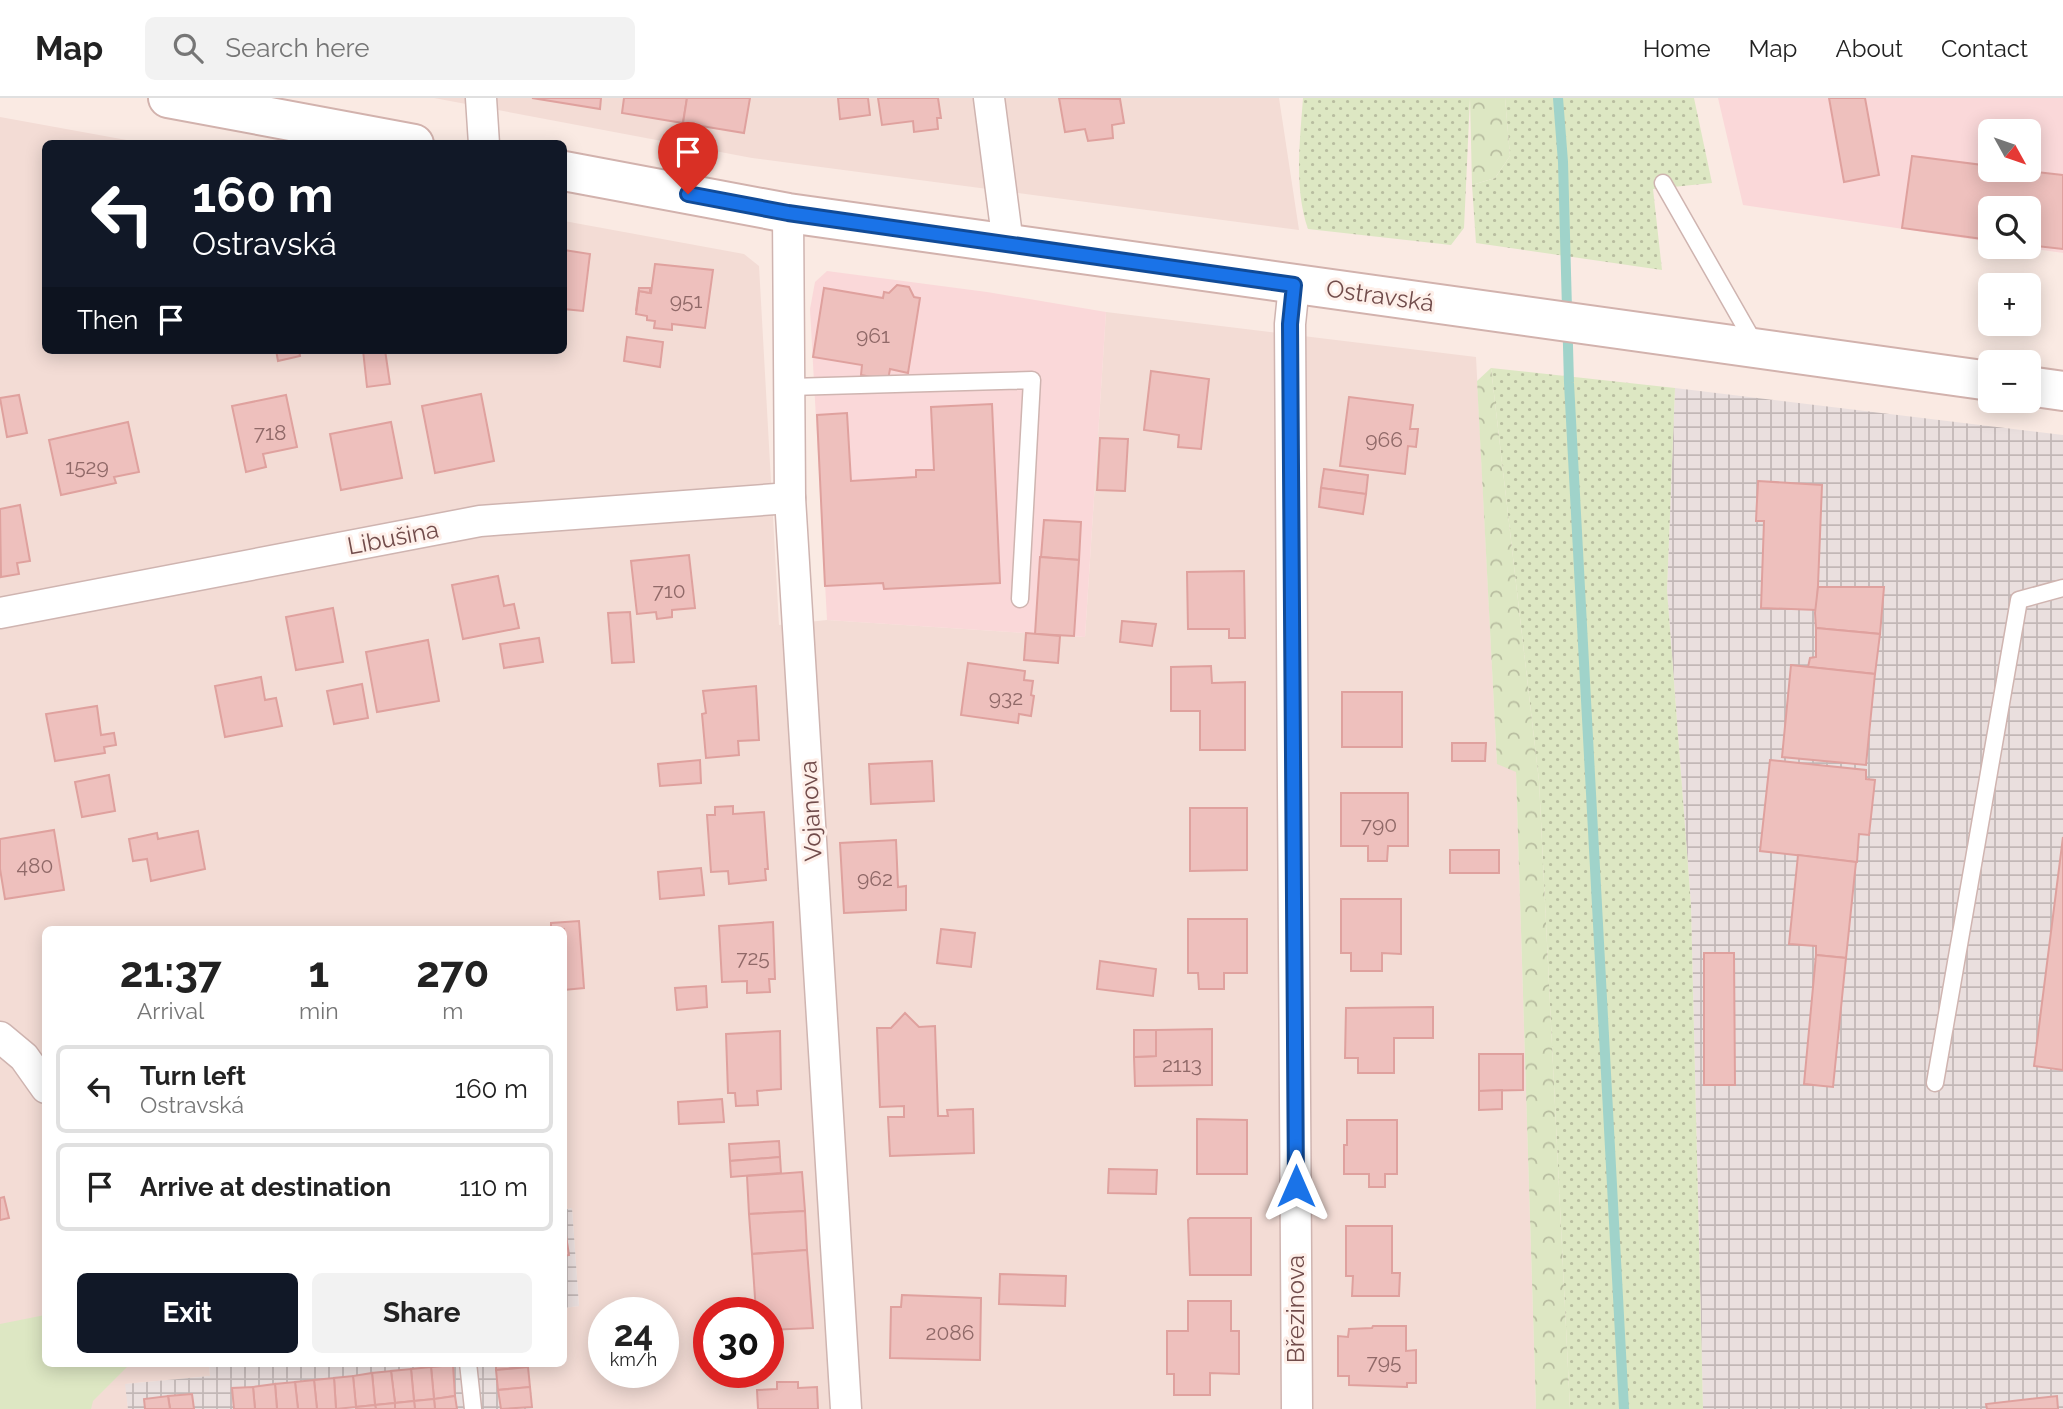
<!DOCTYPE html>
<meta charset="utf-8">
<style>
:root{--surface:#fff;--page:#f2f2f2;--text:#222;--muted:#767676;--line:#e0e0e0;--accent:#111827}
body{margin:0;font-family:Raleway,sans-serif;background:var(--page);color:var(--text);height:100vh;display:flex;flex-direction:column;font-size:26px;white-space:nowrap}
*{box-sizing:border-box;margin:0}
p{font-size:23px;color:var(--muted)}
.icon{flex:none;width:38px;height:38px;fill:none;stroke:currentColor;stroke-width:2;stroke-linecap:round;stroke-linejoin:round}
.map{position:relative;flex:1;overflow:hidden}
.details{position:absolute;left:42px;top:828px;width:525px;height:441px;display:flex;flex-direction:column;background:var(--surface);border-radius:10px;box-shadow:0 4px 18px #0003}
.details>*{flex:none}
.guide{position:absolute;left:42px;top:42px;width:525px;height:214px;border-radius:10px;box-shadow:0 4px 18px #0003;background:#111827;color:#fff;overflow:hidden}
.needle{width:46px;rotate:130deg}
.fabs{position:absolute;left:1978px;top:21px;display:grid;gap:14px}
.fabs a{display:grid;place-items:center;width:63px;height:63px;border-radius:10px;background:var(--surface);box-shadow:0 4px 18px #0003;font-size:35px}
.speed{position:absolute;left:588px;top:1199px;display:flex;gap:14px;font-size:35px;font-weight:700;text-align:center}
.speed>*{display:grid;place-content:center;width:91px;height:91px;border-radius:50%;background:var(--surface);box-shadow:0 4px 18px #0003;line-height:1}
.speed small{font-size:18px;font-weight:400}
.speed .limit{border:10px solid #d22;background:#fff;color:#111}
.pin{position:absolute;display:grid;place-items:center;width:60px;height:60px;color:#fff;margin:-72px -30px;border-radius:50% 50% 50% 0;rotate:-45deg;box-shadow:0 0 7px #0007}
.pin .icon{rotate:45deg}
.me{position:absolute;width:77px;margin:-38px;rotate:0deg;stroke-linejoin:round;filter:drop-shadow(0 0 5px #0008)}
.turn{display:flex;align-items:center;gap:24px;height:147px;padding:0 35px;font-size:32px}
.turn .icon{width:91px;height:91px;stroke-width:2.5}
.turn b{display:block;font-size:49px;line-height:60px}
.then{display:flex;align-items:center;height:66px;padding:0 35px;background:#0003;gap:14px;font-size:26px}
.eta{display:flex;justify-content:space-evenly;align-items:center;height:119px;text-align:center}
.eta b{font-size:42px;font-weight:700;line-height:49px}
.action{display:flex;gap:14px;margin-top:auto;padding:14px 35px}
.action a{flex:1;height:80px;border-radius:10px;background:var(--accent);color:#fff;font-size:28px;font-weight:700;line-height:80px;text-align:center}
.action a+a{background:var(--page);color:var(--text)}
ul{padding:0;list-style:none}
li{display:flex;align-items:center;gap:21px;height:88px;margin:0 14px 10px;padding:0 21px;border:4px solid var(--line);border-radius:10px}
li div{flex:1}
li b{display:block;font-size:26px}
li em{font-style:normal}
header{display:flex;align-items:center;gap:42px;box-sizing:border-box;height:98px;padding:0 35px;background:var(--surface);border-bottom:2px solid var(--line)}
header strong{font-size:33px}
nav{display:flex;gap:38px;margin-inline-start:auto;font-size:24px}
.search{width:490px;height:63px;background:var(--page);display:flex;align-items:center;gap:18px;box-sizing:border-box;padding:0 24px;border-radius:10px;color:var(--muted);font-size:26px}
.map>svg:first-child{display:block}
.residential{fill:#f3dcd5;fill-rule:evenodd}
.commercial{fill:#fad8d9;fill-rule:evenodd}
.industrial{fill:url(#industrial-grid)}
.grass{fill:url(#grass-dots)}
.forest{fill:url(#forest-crowns)}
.garden{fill:#dde7c3}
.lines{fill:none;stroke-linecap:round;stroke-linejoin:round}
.stream{stroke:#a0d3ca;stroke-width:10}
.building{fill:#eec0bd;stroke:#dfa19e;stroke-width:2}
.lane-casing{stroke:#cfb4b0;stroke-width:19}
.street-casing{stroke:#cfb4b0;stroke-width:33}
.secondary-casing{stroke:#d2b2ad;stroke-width:42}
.lane{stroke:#fff;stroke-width:16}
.street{stroke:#fff;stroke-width:30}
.secondary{stroke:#fff;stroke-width:38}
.route-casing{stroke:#114b97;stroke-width:18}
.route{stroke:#1a73e8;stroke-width:12}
.labels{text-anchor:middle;stroke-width:6;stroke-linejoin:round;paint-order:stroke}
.number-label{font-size:21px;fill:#906968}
.street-label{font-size:24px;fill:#714c4b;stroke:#feefe9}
</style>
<header>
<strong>Map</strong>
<div class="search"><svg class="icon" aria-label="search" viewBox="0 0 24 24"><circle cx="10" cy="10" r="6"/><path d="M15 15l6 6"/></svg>Search here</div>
<nav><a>Home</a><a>Map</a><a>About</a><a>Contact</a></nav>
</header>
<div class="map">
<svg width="2063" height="1311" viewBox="0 0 2063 1311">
<defs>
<pattern id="industrial-grid" width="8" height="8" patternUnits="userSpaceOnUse" patternTransform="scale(1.75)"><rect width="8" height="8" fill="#eadfde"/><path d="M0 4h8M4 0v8" fill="none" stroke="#c2b7b6"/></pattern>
<pattern id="grass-dots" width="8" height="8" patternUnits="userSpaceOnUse" patternTransform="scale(1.75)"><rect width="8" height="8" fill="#dde7c3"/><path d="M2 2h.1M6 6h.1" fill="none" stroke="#b8bda0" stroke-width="1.8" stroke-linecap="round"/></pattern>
<pattern id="forest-crowns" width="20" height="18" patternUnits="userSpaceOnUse" patternTransform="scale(1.75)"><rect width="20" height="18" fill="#dde7c3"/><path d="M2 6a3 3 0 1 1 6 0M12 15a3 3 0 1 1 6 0" fill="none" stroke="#b8bda0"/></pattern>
</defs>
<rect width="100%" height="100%" fill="#faeae3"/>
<g class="residential">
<polygon points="434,0 1279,0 1299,132 752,60"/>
<path d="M0,19L143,45L46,46V252H564V123L744,156L759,168L779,527L827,522L1085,539L1106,214L1476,259L1497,665L1516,673L1536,1311H533L528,1265H564V1210L579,1208L572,1110L564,1112V831H46V1265H209L210,1278L126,1286L128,1311H0ZM604,1214H663V1274H604ZM709,1214H768V1274H709Z"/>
</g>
<g class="commercial">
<path d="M1718,0H2063V155L2022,149H2028V110H1990V144L1743,107ZM1990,33H2028V72H1990Z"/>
<polygon points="827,173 987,194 1106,214 1085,539 827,522 810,211 815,184"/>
</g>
<g class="industrial">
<polygon points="1675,290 2063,337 2063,1311 1703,1311 1691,807 1667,492"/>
<polygon points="572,1110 579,1208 564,1210 564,1112"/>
<polygon points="209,1265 528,1265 533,1311 128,1311 125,1286 210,1278"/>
</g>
<g class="grass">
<path d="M1303,0H1470L1464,130L1451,147L1308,131C1294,90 1300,42 1303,0Z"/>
<polygon points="1505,0 1694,0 1712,85 1653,91 1662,172 1476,145 1472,87 1495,80 1510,58"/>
<polygon points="1491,270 1675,290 1667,492 1691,807 1703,1311 1570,1311 1539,683"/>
</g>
<g class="forest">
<polygon points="1470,0 1505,0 1510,58 1495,80 1472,87"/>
<polygon points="1491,270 1539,683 1570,1311 1536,1311 1516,674 1497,666 1477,283"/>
</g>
<polygon class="garden" points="45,1217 46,1265 131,1265 93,1303 91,1311 0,1311 0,1226"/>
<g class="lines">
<polyline class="stream" points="1558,0 1563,64 1569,285 1624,1311"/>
</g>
<g class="building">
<polygon points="532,0 601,0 600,11"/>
<polygon points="624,0 687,0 683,25 622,15"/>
<polygon points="687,0 750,0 744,35 683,25"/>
<polygon points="838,0 868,0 870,17 840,21"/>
<polygon points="878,0 938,0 941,20 937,20 938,31 914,34 913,23 882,27"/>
<polygon points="1059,0 1120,1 1124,25 1112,27 1113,40 1088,43 1085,31 1065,34"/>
<polygon points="1829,0 1865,0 1879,77 1844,84"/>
<polygon points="1912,58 1990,68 1990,72 2020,72 2063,77 2063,151 2028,147 2028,110 1990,110 1990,142 1902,130"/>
<polygon points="564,152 590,156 583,213 564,211"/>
<polygon points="655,166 713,172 705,230 672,226 672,232 654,230 655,223 647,222 647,218 636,216 639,193 651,195"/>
<polygon points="897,187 909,189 914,199 920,200 908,275 890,271 888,282 861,277 862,267 813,259 824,190 883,200 884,194 889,195"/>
<polygon points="639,190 650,190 650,195 639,193 636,213"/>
<polygon points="627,239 663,244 660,269 624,263"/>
<polygon points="276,252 299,252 300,258 278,263"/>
<polygon points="363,252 385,252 390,286 367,289"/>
<polygon points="1151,273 1209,281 1201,351 1178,349 1179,337 1144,332"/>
<polygon points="481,296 494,363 435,375 422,308"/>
<polygon points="19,297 27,335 7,339 0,300"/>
<polygon points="286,297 297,349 263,356 266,369 246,374 232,308"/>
<polygon points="1349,299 1413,307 1410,331 1418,331 1416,349 1408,348 1405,376 1340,368"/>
<polygon points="992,306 1000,485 884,491 883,485 825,488 817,317 847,315 851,383 916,379 916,372 934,372 931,309"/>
<polygon points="128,324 139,374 114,379 116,385 61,397 49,342"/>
<polygon points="391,324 402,380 341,392 330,336"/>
<polygon points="1100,340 1128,341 1125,393 1097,392"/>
<polygon points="1324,371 1368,377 1366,396 1321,390"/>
<polygon points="1758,383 1822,387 1817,512 1761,510 1764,423 1756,423"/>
<polygon points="1321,390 1366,396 1363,416 1319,409"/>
<polygon points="20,407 30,463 17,465 19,476 1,479 0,411"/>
<polygon points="1044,422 1081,424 1079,462 1041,459"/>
<polygon points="689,457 695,510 672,512 672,519 657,521 656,514 637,516 631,463"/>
<polygon points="1040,459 1079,462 1074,538 1035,536"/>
<polygon points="1244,473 1245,540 1229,540 1229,531 1188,531 1187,474"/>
<polygon points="498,478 504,508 514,506 519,530 463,541 452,487"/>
<polygon points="1818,489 1884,489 1880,536 1816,530 1815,515"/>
<polygon points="333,510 343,564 296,572 286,519"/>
<polygon points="630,514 634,564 612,565 608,515"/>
<polygon points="1122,523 1156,526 1152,548 1120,544"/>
<polygon points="1816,530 1880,536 1875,576 1808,569 1810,560 1816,559"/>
<polygon points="1026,535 1060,538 1058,565 1024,562"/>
<polygon points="539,540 543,564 504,570 500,546"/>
<polygon points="428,542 439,603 377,614 366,554"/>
<polygon points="968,565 1025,573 1024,582 1033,583 1031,597 1034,598 1031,618 1019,616 1018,625 961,617"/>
<polygon points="1791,567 1875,576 1866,667 1782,659"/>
<polygon points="1211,568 1212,585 1245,584 1245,652 1200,652 1200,613 1171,613 1171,569"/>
<polygon points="261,579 265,602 276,600 282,628 225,639 215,588"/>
<polygon points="362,586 368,620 334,626 327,593"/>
<polygon points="756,588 759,642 738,643 739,657 706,660 702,616 706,615 703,593"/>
<rect x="1342" y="594" width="60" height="55"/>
<polygon points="97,608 101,637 114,635 116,647 104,649 105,655 55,663 46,616"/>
<polygon points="1452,645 1486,645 1485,663 1452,663"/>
<polygon points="700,662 701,685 660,688 658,666"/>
<polygon points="1770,662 1866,672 1866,681 1875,682 1869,737 1859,736 1857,764 1760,753"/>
<polygon points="932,663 934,703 871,706 869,666"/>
<polygon points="109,677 115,713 82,719 75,684"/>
<polygon points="1341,695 1408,695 1408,748 1388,748 1387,763 1368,763 1368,748 1341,748"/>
<polygon points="733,708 733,716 764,714 768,771 765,771 766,782 729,786 728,773 711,774 707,717 715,717 715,709"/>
<polygon points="1190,710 1247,710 1247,772 1190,773"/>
<polygon points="54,732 64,792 5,801 0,771 0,741"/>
<polygon points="198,733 205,771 151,783 147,761 133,763 129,741 157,735 158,741"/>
<polygon points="2063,739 2063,972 2034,968"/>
<polygon points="896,742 898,789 906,788 906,812 844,815 840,745"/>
<rect x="1450" y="752" width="49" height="23"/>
<polygon points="1798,757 1856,764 1846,860 1816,857 1816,848 1789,846"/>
<polygon points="701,770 704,797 660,801 658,774"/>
<polygon points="1341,801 1401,801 1401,856 1382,855 1382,873 1351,873 1351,855 1341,855"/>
<polygon points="1188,821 1247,821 1247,875 1224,875 1224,891 1199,891 1198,875 1188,875"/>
<polygon points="579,823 584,890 564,892 564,831 551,831 551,825"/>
<polygon points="773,824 775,881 769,881 770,894 747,895 747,883 722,884 719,828"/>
<polygon points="941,831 975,835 971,869 937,865"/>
<polygon points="1704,855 1734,855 1735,987 1704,987"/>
<polygon points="1816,857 1846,860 1833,989 1804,986"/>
<polygon points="1100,863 1156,871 1153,898 1097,891"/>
<polygon points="706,888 707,909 677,912 675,890"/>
<polygon points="1433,909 1433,940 1394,940 1394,975 1358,975 1358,960 1345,960 1346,910"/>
<polygon points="905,915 919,929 935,928 938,1018 948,1018 947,1012 973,1011 974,1055 890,1058 888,1019 904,1019 904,1008 880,1009 877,930 891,930"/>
<polygon points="1212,931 1212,987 1135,988 1134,959 1156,958 1156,932"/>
<polygon points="1134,932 1156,932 1156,958 1134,959"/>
<polygon points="780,933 781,991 757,993 758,1007 736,1008 735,995 728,995 726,936"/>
<polygon points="1479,956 1523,956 1523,992 1479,993"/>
<polygon points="1502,992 1502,1011 1479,1012 1479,993"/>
<polygon points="722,1001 724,1024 679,1026 678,1004"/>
<polygon points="1197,1021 1247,1022 1247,1076 1197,1076"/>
<polygon points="1347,1022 1397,1022 1397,1076 1385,1076 1385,1089 1369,1089 1369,1076 1344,1076 1344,1047 1347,1047"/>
<polygon points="779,1043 780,1059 730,1063 729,1046"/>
<polygon points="780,1059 781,1075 731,1079 730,1063"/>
<polygon points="1109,1071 1157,1072 1156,1096 1108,1095"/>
<polygon points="802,1074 805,1113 749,1116 747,1078"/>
<polygon points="4,1099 9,1120 0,1122 0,1100"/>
<polygon points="805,1113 807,1152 752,1156 749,1116"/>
<polygon points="1190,1120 1251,1120 1251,1177 1190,1177 1188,1122"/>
<polygon points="564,1125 569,1157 564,1158"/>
<polygon points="1346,1128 1392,1128 1392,1175 1400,1175 1399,1198 1352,1198 1353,1178 1346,1178"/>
<polygon points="807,1152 813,1230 768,1232 768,1214 756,1214 752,1156"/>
<polygon points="1000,1176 1066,1178 1065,1208 999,1206"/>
<polygon points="902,1197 981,1200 980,1262 890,1260 891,1209 901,1209"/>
<polygon points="1188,1203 1231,1203 1231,1233 1239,1233 1239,1276 1210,1275 1210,1297 1174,1297 1174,1276 1167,1276 1167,1233 1188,1233"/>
<polygon points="1373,1228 1406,1228 1406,1253 1416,1252 1416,1285 1407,1285 1407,1289 1349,1287 1349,1278 1338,1278 1338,1238 1348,1239 1349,1231 1372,1230"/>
<polygon points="781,1231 782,1249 768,1250 768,1232"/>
<polygon points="496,1265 528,1265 528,1269 496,1272"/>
<polygon points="453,1267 455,1298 434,1301 431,1269"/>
<polygon points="431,1269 434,1301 414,1303 411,1271"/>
<polygon points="528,1269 530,1289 498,1292 496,1272"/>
<polygon points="411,1271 414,1303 395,1305 391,1273"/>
<polygon points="391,1273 395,1305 375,1307 372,1275"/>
<polygon points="372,1275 375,1307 356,1309 353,1278"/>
<polygon points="353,1278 356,1309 336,1311 334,1280"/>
<polygon points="334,1280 336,1311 317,1311 314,1282"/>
<polygon points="314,1282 317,1311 298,1311 295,1284"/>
<polygon points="295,1284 298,1311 277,1311 275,1286"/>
<polygon points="777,1284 798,1284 798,1290 817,1289 818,1311 758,1311 757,1292 777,1291"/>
<polygon points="275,1286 277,1311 255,1311 253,1289"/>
<polygon points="253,1289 255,1311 234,1311 232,1290"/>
<polygon points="530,1289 532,1309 501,1311 498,1292"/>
<polygon points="192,1296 194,1311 170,1311 168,1298"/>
<polygon points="168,1298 170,1311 145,1311 144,1301"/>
<polygon points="455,1298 457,1311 435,1311 434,1301"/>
<polygon points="2057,1298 2058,1311 1987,1311 1986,1306"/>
<polygon points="434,1301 435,1311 415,1311 414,1303"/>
<polygon points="414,1303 415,1311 395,1311 395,1305"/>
<polygon points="395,1305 395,1311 376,1311 375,1307"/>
<polygon points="375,1307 376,1311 356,1311 356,1309"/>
</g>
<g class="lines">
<g class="lane-casing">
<g id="lane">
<polyline points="1663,85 1756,248"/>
<polyline points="790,289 1032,282 1020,501"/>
<polyline points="1935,985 2019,502 2063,490"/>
<polyline points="468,1265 473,1311"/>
</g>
</g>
<g class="street-casing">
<g id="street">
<polyline points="481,0 484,46"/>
<polyline points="989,0 1008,146"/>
<polyline points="788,115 790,400 846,1311"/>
<polyline points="1294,187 1290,226 1297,1311"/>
<polyline points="0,515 480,423 790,400"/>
<polyline points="0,939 24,959 46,990"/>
</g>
</g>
<g class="secondary-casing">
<g id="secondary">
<polyline points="168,0 414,46"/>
<polyline points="564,73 788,115 1990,283"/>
<polyline points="2028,288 2063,293"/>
</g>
</g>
<use href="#lane" class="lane"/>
<use href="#street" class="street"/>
<use href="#secondary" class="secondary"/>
</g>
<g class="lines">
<g class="route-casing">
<polyline id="route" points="688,96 788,115 1294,187 1290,226 1296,1088"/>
</g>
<use href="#route" class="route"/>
</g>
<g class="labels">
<g class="number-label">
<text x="686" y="210">951</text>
<text x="873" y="245">961</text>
<text x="270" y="342">718</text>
<text x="1384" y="349">966</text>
<text x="87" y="376">1529</text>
<text x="669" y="500">710</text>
<text x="1006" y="607">932</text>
<text x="1379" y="734">790</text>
<text x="35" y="775">480</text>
<text x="875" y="788">962</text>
<text x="753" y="867">725</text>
<text x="1182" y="974">2113</text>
<text x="950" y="1242">2086</text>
<text x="1384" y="1271">795</text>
</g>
<g class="street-label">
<text transform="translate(1380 198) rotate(8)" y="8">Ostravská</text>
<text transform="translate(393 440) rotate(-11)" y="8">Libušina</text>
<text transform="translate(811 713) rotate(-93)" y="8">Vojanova</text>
<text transform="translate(1296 1211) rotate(-90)" y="8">Březinova</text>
</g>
</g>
</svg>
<div class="fabs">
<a><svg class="needle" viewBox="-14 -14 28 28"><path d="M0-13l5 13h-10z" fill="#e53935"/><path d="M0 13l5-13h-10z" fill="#767676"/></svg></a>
<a><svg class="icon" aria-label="search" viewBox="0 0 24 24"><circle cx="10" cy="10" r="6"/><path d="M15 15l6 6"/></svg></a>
<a>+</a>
<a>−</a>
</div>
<div class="speed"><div>24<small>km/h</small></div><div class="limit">30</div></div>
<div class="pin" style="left:688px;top:96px;background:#d93025"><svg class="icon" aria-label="arrive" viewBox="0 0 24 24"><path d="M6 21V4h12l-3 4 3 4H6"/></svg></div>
<svg class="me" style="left:1296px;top:1088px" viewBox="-20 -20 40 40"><path d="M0-17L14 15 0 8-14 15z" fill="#1a73e8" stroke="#fff" stroke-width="4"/></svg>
<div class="guide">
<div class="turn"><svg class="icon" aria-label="left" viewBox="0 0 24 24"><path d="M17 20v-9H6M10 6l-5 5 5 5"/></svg><div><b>160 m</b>Ostravská</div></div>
<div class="then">Then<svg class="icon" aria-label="arrive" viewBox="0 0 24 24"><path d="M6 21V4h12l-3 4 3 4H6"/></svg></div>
</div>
<section class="details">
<div class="eta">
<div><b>21:37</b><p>Arrival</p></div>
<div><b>1</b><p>min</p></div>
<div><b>270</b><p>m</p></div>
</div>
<ul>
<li><svg class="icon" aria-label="left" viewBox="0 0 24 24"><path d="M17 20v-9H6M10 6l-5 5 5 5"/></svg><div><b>Turn left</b><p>Ostravská</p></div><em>160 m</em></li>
<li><svg class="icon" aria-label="arrive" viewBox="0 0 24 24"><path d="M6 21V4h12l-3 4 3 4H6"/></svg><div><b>Arrive at destination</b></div><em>110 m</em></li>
</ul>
<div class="action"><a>Exit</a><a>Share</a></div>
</section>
</div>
